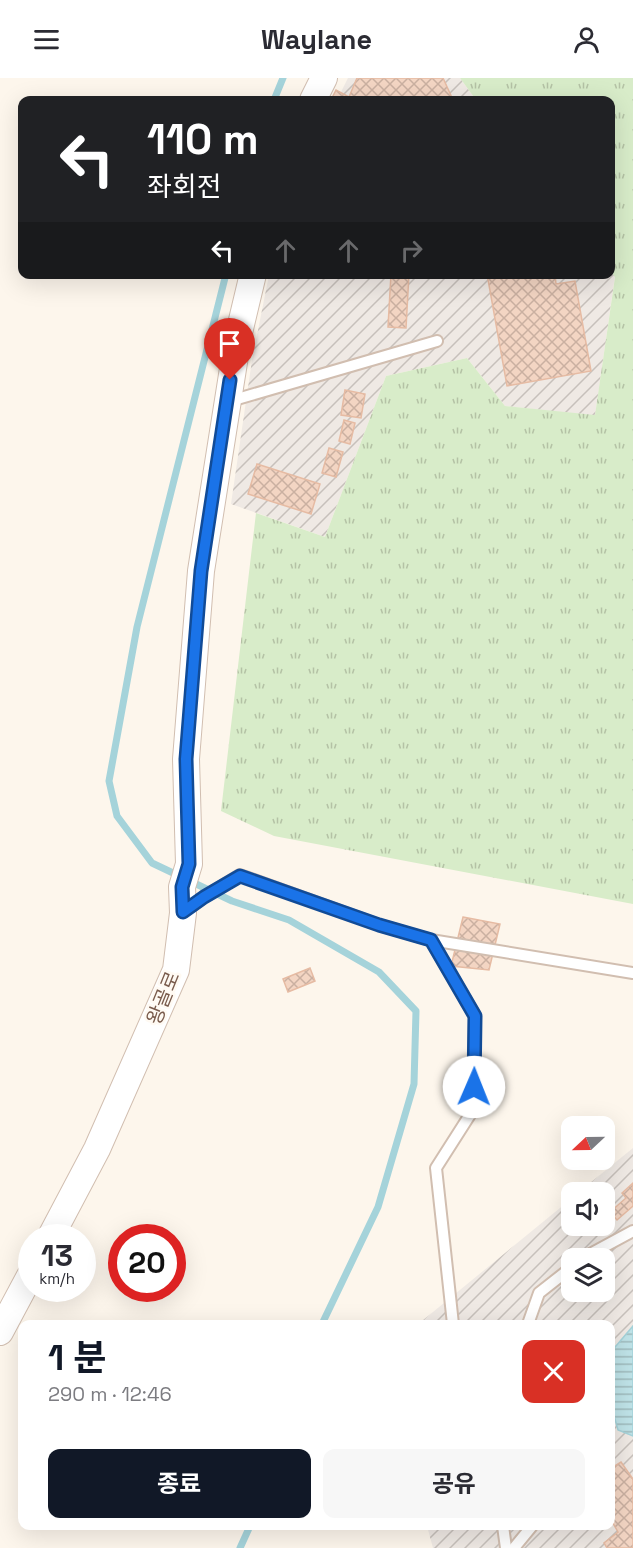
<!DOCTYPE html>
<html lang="ko">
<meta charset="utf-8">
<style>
:root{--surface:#fff;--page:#f7f7f7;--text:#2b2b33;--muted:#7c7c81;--accent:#111827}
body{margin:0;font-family:"Space Grotesk","Noto Sans KR",sans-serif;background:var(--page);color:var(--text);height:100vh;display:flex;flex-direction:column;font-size:22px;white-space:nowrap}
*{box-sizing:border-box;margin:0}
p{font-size:20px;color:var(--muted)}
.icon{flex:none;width:33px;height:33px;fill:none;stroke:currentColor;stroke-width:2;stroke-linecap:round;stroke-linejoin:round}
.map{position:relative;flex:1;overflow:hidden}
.details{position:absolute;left:18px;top:1242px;width:597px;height:210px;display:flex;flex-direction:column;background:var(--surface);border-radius:12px;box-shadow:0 6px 24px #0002}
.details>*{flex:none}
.banner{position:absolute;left:18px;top:18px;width:597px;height:183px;border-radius:12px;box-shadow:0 6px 24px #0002;background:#202124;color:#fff;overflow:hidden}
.needle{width:39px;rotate:248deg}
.fabs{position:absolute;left:561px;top:1038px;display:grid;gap:12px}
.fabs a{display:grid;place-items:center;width:54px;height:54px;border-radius:12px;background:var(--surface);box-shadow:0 6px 24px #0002;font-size:30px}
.speed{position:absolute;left:18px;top:1146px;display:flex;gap:12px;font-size:30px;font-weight:700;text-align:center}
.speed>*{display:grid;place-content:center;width:78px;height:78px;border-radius:50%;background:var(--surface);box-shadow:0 6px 24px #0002;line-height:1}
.speed small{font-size:15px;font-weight:400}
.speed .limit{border:9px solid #d22;background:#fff;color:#111}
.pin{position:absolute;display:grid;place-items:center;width:51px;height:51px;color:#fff;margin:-62px -26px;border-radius:50% 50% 50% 0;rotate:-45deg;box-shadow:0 0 6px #0007}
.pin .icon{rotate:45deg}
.me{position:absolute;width:66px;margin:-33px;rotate:1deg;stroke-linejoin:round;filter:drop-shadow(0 0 4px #0008)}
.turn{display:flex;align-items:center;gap:21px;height:126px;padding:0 30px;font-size:27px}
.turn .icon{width:78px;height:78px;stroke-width:2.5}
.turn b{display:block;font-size:42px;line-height:51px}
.lanes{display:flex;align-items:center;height:57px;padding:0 30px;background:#0003;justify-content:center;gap:30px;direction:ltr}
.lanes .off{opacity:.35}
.round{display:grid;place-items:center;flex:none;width:63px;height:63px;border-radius:12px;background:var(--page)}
.head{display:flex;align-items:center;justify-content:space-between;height:102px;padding:0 30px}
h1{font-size:36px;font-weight:700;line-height:45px;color:var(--accent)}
.cta{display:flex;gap:12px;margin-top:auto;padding:12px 30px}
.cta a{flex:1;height:69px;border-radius:12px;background:var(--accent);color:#fff;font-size:24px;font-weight:700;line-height:69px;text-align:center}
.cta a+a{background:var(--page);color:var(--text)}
header{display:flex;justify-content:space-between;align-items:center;height:78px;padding:0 30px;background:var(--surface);font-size:27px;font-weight:700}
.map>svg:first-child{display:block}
.industrial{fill:url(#industrial-furrows);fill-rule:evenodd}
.grass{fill:url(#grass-tufts)}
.water{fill:url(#water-rules);stroke:#a5d3da;stroke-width:1.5}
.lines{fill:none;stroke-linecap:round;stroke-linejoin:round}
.stream{stroke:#a5d3da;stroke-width:7}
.building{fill:url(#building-cross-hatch);stroke:#e6bba3;stroke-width:1.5}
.service-casing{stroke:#d1beb0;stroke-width:14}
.tertiary-casing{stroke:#d1beb0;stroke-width:28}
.service{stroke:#fff;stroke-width:10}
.tertiary{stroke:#fff;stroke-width:26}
.route-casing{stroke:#114b97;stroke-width:15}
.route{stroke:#1a73e8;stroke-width:10}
.labels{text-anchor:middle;stroke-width:5;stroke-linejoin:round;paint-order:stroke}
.street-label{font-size:20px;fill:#7a5c4d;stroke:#fffaf3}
</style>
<header><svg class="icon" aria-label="menu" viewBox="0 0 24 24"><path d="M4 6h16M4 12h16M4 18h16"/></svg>Waylane<svg class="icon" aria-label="person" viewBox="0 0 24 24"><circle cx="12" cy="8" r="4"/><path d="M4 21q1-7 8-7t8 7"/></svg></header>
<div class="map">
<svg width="633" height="1470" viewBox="0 0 633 1470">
<defs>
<pattern id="industrial-furrows" width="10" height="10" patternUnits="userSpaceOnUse" patternTransform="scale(1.5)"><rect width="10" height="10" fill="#efe9e4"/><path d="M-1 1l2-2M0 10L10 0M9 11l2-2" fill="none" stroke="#c7c0bb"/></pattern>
<pattern id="grass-tufts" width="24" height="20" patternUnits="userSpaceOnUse" patternTransform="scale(1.5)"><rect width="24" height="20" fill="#d8ecc9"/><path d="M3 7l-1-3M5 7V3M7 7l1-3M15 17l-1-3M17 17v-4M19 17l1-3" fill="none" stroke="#b4c2a5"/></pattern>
<pattern id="water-rules" width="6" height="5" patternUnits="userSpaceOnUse" patternTransform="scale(1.5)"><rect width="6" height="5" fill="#bfe3e8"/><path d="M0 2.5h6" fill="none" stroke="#a0bbbe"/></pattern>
<pattern id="building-cross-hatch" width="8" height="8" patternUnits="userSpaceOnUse" patternTransform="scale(1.5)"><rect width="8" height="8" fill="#f3d5c3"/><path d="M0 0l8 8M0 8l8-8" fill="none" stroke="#cab0a1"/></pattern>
</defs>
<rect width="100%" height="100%" fill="#fdf6ec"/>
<g class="industrial">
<polygon points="348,0 460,0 476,22 337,22"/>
<polygon points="611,193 615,198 595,338 505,328 467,280 386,298 325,459 231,426 252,282 269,197 610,196"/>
<path d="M633,1070V1470H433L427,1448H610V1246H422V1243L571,1121L572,1148H604V1114H579ZM572,1180H604V1214H572Z"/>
</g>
<polygon class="grass" points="460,0 633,0 633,826 274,758 221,733 256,435 325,459 386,298 467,280 505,328 595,337 615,199 610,193 610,22 476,22"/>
<polygon class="water" points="633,1248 633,1358 618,1352 611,1327 610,1275"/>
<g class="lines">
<g class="stream">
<polyline points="274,22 283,0"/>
<polyline points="226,196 137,549 109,703 117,738 152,785 232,823 289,842 379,894 416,933 414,1006 378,1129 322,1246"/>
<polyline points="240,1470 250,1448"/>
</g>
</g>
<g class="building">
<polygon points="357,0 443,0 453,22 331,22 336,12 349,19"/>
<polygon points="391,196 409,196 406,250 388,249"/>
<polygon points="487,196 555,196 556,206 575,203 591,293 507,308"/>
<polygon points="345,312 365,316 361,340 341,337"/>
<polygon points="344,342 355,345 350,366 339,363"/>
<polygon points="329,370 343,374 336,399 322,395"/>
<polygon points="257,386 320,406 311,436 248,416"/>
<polygon points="463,839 500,846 489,892 451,888"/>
<polygon points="310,890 315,903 288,914 283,901"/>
<polygon points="633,1105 633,1128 617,1142 610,1134 626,1120 622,1115"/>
<polygon points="621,1384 633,1401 633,1470 607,1470 604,1465 618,1454 610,1440 610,1432 613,1430 610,1427 610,1391"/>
</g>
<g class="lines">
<g class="service-casing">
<g id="service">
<polyline points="227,324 437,263"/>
<polyline points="185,833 204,819 240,797 379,847 431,862 475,938 473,1032 436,1090 453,1246"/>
<polyline points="431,862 633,895"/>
<polyline points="583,1180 633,1153"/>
<polyline points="528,1246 539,1215 572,1189"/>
<polyline points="503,1448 506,1470"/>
<polyline points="514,1470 532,1448"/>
</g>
</g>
<g class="tertiary-casing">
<g id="tertiary">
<polyline points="313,22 324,0"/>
<polyline points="50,1160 97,1071 176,892 183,835 182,809 189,786 186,681 201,493 238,259 253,196"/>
<polyline points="0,1254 32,1194"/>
</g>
</g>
<use href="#service" class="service"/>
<use href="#tertiary" class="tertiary"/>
</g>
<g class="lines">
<g class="route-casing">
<polyline id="route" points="230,302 201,493 186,681 189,786 182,809 183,834 204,819 240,798 379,847 431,862 475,938 474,1009"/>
</g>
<use href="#route" class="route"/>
</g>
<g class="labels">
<g class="street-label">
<text transform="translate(163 920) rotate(-68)" y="7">왕골로</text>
</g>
</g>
</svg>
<div class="fabs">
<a><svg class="needle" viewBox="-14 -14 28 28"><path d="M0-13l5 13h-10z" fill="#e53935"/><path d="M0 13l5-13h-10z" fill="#7c7c81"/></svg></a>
<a><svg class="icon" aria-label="sound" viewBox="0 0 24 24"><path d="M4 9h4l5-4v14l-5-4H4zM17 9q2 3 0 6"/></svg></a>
<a><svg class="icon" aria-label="layers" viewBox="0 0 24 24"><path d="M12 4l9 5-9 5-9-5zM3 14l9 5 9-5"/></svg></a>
</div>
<div class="speed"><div>13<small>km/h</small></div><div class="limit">20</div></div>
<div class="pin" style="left:230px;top:302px;background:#d93025"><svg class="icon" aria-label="arrive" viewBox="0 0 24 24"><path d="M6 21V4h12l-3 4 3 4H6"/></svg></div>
<svg class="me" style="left:474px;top:1009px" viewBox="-20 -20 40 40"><circle r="19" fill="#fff"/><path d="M0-13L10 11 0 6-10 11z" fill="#1a73e8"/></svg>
<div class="banner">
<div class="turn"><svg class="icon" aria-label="left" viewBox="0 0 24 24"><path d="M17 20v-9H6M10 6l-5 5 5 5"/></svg><div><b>110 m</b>좌회전</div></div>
<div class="lanes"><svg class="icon" aria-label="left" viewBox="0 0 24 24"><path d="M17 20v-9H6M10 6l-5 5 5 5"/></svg><svg class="icon off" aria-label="ahead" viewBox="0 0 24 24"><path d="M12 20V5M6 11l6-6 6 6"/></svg><svg class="icon off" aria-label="ahead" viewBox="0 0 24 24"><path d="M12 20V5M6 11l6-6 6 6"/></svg><svg class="icon off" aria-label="right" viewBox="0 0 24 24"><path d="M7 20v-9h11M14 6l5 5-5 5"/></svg></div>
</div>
<section class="details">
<div class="head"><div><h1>1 분</h1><p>290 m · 12:46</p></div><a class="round" style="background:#d93025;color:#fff"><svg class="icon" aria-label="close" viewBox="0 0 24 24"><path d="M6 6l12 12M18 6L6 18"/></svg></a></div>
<div class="cta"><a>종료</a><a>공유</a></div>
</section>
</div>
